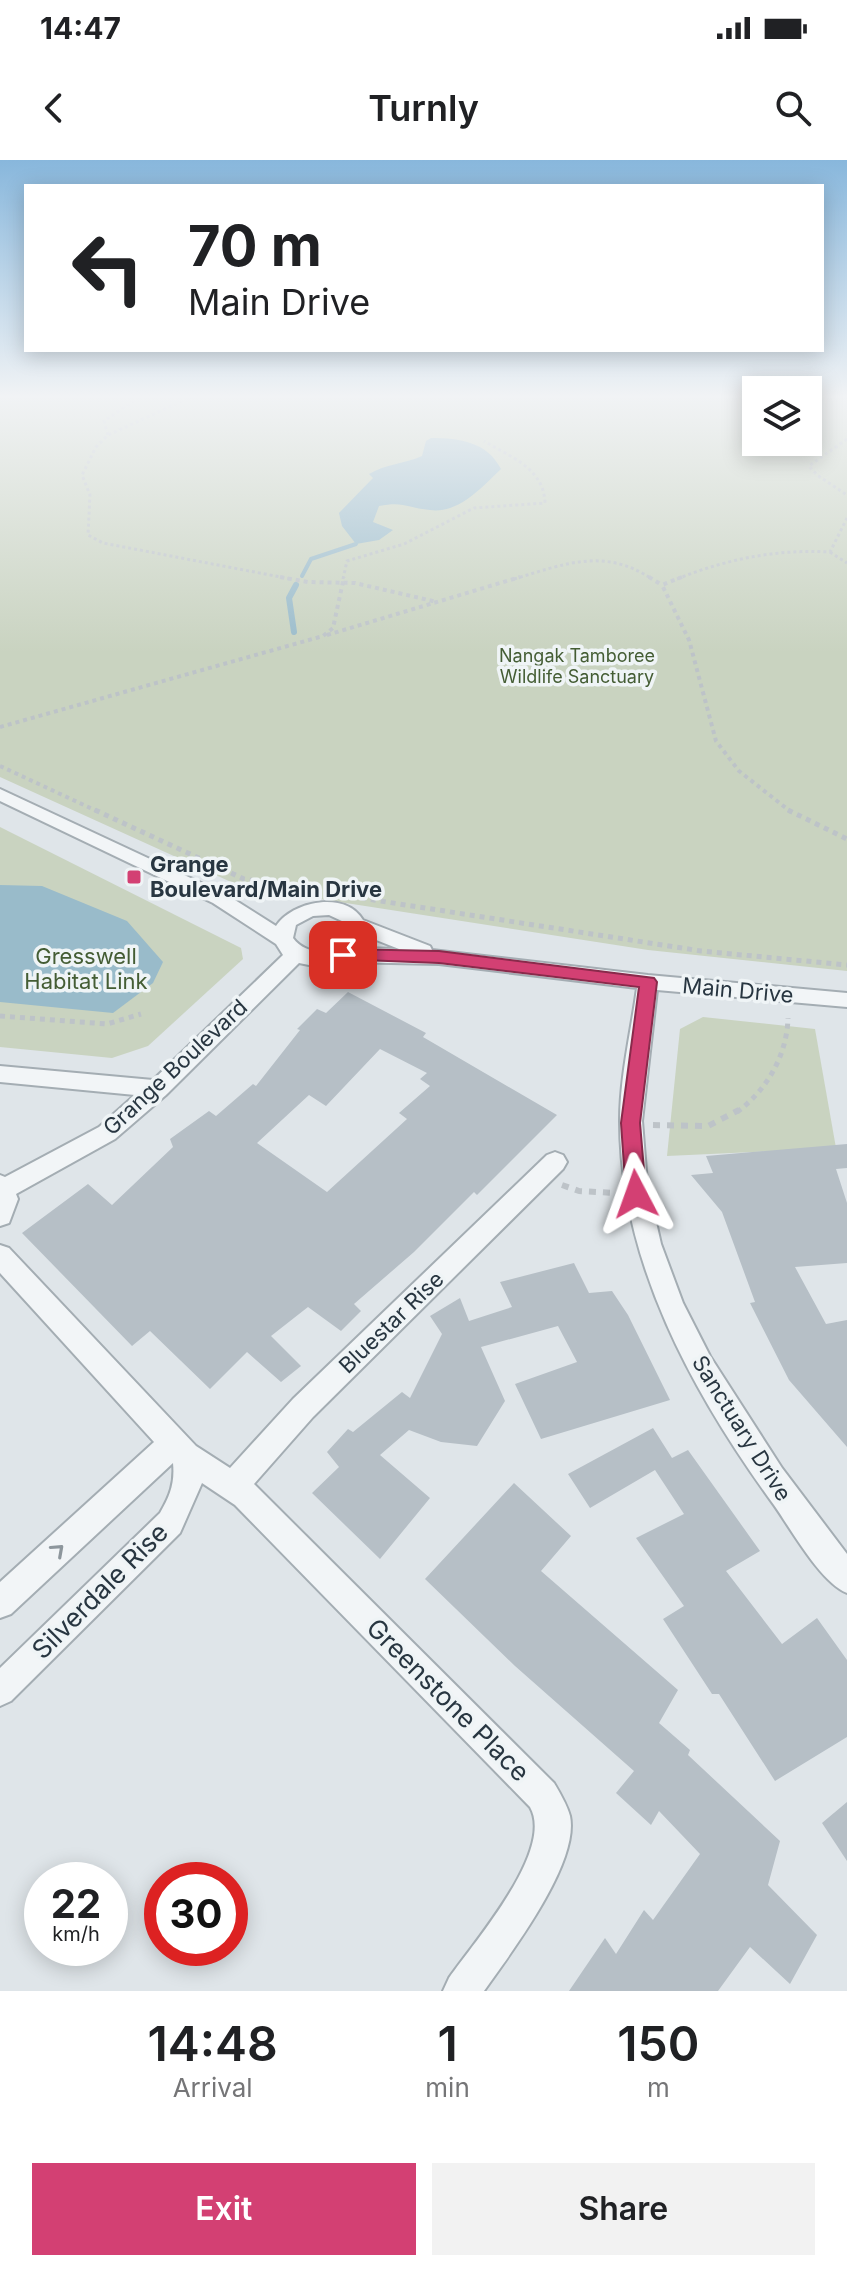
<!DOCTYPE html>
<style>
:root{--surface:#fff;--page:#f2f2f2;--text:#202124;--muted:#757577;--accent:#d34073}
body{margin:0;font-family:Inter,sans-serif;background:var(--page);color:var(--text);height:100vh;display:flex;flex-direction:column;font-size:30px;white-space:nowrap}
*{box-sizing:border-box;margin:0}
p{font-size:26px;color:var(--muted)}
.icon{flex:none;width:44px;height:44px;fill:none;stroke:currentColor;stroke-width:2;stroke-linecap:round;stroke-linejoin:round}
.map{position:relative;height:1831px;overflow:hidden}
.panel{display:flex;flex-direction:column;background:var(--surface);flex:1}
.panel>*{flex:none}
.top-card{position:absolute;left:24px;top:24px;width:800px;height:168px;border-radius:0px;box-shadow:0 4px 20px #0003;background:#fff;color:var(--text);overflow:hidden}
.fabs{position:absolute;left:742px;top:216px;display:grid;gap:16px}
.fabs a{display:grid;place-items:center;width:80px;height:80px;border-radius:0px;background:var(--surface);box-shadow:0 4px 20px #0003;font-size:40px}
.speed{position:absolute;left:24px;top:1702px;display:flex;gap:16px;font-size:40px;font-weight:700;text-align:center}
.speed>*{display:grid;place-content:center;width:104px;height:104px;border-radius:50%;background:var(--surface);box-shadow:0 4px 20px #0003;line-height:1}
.speed small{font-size:20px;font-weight:400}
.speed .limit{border:12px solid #d22;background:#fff;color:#111}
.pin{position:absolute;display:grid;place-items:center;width:68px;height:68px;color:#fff;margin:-34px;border-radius:16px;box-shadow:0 4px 12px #0006}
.me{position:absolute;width:88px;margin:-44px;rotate:356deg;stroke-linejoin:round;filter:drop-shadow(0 0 6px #0008)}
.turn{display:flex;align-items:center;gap:28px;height:168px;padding:0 32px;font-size:36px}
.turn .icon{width:104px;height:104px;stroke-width:2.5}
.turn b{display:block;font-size:56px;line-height:68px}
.eta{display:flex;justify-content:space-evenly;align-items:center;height:136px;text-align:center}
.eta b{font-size:48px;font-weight:600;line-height:56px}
.cta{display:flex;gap:16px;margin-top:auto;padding:16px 32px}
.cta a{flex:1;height:92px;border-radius:0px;background:var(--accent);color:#fff;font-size:32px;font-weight:600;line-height:92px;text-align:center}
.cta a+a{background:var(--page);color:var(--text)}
.status{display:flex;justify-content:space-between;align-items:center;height:56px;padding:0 40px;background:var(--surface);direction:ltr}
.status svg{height:22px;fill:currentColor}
header{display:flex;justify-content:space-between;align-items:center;height:104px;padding:0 32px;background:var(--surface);font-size:36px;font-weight:600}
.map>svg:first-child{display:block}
.green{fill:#c9d3c0}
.water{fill:#99bbca}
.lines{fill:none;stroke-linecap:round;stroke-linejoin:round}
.stream-far1{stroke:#99bbca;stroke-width:4}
.stream{stroke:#99bbca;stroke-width:6}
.building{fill:#b6bfc6;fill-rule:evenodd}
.street-casing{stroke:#a4adb3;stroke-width:4}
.path-far3{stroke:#bdc3c8;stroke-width:3;stroke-dasharray:3 3;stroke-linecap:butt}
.path-far2{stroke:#bdc3c8;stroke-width:4;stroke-dasharray:4 4;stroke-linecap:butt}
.path-far1{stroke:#bdc3c8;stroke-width:5;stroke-dasharray:5 5;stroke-linecap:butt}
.path{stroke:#bdc3c8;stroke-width:6;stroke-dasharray:7 7;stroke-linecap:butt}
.street{fill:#f2f5f7;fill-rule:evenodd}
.oneway{stroke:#8d969c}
.route{fill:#d34073;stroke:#892a4b;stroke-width:2}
.poi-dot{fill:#d34073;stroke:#eff4f6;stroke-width:3}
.labels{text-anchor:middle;stroke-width:7;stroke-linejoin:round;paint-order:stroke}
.far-park-label{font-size:18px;fill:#445d34;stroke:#eff4f6}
.poi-label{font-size:22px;font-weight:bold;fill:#283641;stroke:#eff4f6;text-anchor:start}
.park-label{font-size:22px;fill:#445d34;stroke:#eff4f6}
.street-label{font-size:22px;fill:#283641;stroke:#eff4f6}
.near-street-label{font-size:26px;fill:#283641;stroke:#eff4f6}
</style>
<div class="status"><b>14:47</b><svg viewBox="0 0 49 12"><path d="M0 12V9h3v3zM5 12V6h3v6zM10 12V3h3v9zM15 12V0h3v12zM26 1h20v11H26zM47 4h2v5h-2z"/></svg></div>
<header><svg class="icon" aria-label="back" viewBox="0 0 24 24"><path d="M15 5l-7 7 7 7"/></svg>Turnly<svg class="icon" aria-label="search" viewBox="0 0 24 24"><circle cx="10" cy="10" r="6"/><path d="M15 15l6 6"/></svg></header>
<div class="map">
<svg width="847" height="1831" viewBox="0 0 847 1831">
<rect width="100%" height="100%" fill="#dfe5e9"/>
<g class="green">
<polygon points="0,236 756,236 756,282 808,282 808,236 847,236 847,811 648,790 242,727 0,617"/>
<polygon points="0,667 241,788 243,799 148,886 112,898 0,887"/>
<polygon points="703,857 815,869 836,988 667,996 680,869"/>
</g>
<g class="water">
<path d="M431,278C460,278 487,282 501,309C482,327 459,354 430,350C407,348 404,341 379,346L373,362L393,370L379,380L356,384L342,366L339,353L373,318L369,314C386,304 404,304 422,296L426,281Z"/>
<polygon points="0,725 42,726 127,761 163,802 153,823 113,853 0,842"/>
</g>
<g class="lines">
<polyline class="stream-far1" points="302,416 311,399 356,384"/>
<polyline class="stream" points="294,472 289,438 296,425"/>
</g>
<g class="building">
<path d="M348,832L426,873L423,877L557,955L477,1035L474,1032L414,1092L354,1144L361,1151L341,1171L308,1147L271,1176L301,1206L281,1222L247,1192L210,1229L150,1171L132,1186L22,1073L88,1024L112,1045L173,987L170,979L209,951L216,956L253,924L256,926L300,870L297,869L317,849L326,853ZM380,889L427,913L420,919L430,926L399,953L407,959L327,1032L257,983L309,935L326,946Z"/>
<polygon points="847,984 847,1008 836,1009 847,1043 847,1103 795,1107 826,1164 847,1160 847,1287 789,1220 750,1143 755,1142 722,1052 691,1015 713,1013 706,996"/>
<polygon points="574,1103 589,1133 612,1131 628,1155 670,1240 541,1279 515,1224 577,1202 558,1166 481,1187 505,1241 477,1286 441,1282 409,1270 380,1295 430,1338 380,1399 312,1333 339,1307 327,1292 348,1269 353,1272 402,1232 410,1238 442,1174 430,1156 460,1138 469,1161 512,1147 500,1122"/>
<polygon points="653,1268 672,1298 688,1290 760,1391 726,1411 782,1484 817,1458 847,1500 847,1577 775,1621 719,1534 712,1534 663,1459 684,1446 636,1378 684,1354 655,1310 590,1348 568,1314"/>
<polygon points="514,1323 571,1376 541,1411 678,1530 659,1563 690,1590 688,1595 780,1681 768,1725 817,1775 790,1824 750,1787 718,1831 569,1831 605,1778 616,1794 644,1750 653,1760 700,1694 659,1651 651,1665 616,1633 634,1611 515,1506 425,1419"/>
<polygon points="847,1642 847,1701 822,1663"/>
</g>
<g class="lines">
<g class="street-casing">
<g id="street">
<path d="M0,629L227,735L276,766C292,741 346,730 363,760L430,786L432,790L648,815L847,833V847L657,830L642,961L647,1023L661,1084L683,1143L710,1196L782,1308L847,1394V1433C821,1423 791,1369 774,1345C693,1234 620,1102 620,961C620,916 631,872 637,828L439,804L343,802L319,807L299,803L166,935L115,979L16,1034L18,1039L9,1063L0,1066V1015L5,1017L99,967L135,935L0,922V906L153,920L283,795L276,784L213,743L0,641ZM329,755L344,762C358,795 309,801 293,778L296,765L313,756ZM366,776L399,789L361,788Z"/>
<path d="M555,992L563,995L567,1002L563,1009L313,1257L254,1324L554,1623C560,1633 567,1645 570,1656C580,1703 510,1794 484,1831H443L449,1818C474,1782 555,1690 530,1647L235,1345L202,1323L180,1373L11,1541L0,1546V1508L160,1353C170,1336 175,1323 173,1303L11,1454L0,1458V1422L154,1282L0,1113V1085L9,1088L196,1286L230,1308L293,1239L547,995Z"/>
</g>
</g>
<g class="path-far3">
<polyline points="193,236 108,275 96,287 82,315 90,335 88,375 103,383 291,419"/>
<polyline points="108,275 104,261 141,236"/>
<polyline points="847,279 809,306 817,315 847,335"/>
<polyline points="830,392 847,403"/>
<path d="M343,419L347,401L404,384L474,348L545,343C544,308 510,297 484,281"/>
<path d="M514,419C565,404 604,387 652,419"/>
<path d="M677,419C727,399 776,389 830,392L847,358"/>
</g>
<g class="path-far2">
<polyline points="280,417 308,422 355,423 437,442"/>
<polyline points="649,417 662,425"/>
<polyline points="682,417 662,425 689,480 716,581 739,611 791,652"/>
<polyline points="327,475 520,417"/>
<polyline points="0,567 323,476 333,468 344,417"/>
<polyline points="0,606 99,652"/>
</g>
<g class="path-far1">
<polyline points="95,650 244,719 308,729"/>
<polyline points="788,650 847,679"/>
<polyline points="361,738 701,791 847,805"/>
<polyline points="0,856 107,864 141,854"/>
<path d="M737,952C767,930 787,895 788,858"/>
</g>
<g class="path">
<polyline points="653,965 708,966 739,950"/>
<polyline points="562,1025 579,1031 615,1033"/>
</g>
<use href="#street" class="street"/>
</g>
<defs><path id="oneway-chevron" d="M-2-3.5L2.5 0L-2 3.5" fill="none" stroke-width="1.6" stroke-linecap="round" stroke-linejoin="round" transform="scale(2)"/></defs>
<use class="oneway" href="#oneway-chevron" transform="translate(58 1390) rotate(-42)"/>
<linearGradient id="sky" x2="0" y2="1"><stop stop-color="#88b7dc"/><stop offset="0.48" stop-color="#f1f3f5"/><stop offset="1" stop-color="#f1f3f5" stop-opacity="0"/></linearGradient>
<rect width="847" height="493" fill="url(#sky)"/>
<polygon class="route" points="343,789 439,791 654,818 657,822 640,963 646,1034 643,1040 636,1042 629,1040 626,1034 621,963 639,827 439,803 337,799 334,795 337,791"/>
<rect class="poi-dot" x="126" y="709" width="16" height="16" rx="4"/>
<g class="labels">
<g class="far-park-label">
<text x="577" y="502">Nangak Tamboree<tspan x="577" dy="21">Wildlife Sanctuary</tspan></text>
</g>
<g class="poi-label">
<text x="150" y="712">Grange<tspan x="150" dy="25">Boulevard/Main Drive</tspan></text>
</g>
<g class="park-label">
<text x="86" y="804">Gresswell<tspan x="86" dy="25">Habitat Link</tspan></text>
</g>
<g class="street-label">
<text transform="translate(738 830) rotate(5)" y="8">Main Drive</text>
<text transform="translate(175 907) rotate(-43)" y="8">Grange Boulevard</text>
<text transform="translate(391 1162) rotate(-44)" y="8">Bluestar Rise</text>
<text transform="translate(742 1268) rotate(58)" y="8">Sanctuary Drive</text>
</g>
<g class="near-street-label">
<text transform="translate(100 1431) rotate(-45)" y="9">Silverdale Rise</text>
<text transform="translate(448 1540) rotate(45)" y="9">Greenstone Place</text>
</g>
</g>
</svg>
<div class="fabs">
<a><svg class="icon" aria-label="layers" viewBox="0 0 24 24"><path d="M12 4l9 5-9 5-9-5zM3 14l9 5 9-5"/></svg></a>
</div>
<div class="speed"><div>22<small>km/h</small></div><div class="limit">30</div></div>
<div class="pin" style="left:343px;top:795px;background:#d93025"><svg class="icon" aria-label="arrive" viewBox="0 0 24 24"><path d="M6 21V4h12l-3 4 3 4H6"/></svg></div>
<svg class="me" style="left:636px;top:1034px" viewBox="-20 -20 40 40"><path d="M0-17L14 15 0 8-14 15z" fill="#d34073" stroke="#fff" stroke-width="4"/></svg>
<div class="top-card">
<div class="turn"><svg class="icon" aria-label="left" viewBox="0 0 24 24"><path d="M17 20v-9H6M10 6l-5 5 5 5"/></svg><div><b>70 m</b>Main Drive</div></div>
</div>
</div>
<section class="panel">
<div class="eta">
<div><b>14:48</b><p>Arrival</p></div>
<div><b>1</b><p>min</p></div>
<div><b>150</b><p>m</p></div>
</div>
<div class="cta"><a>Exit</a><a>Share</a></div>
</section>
